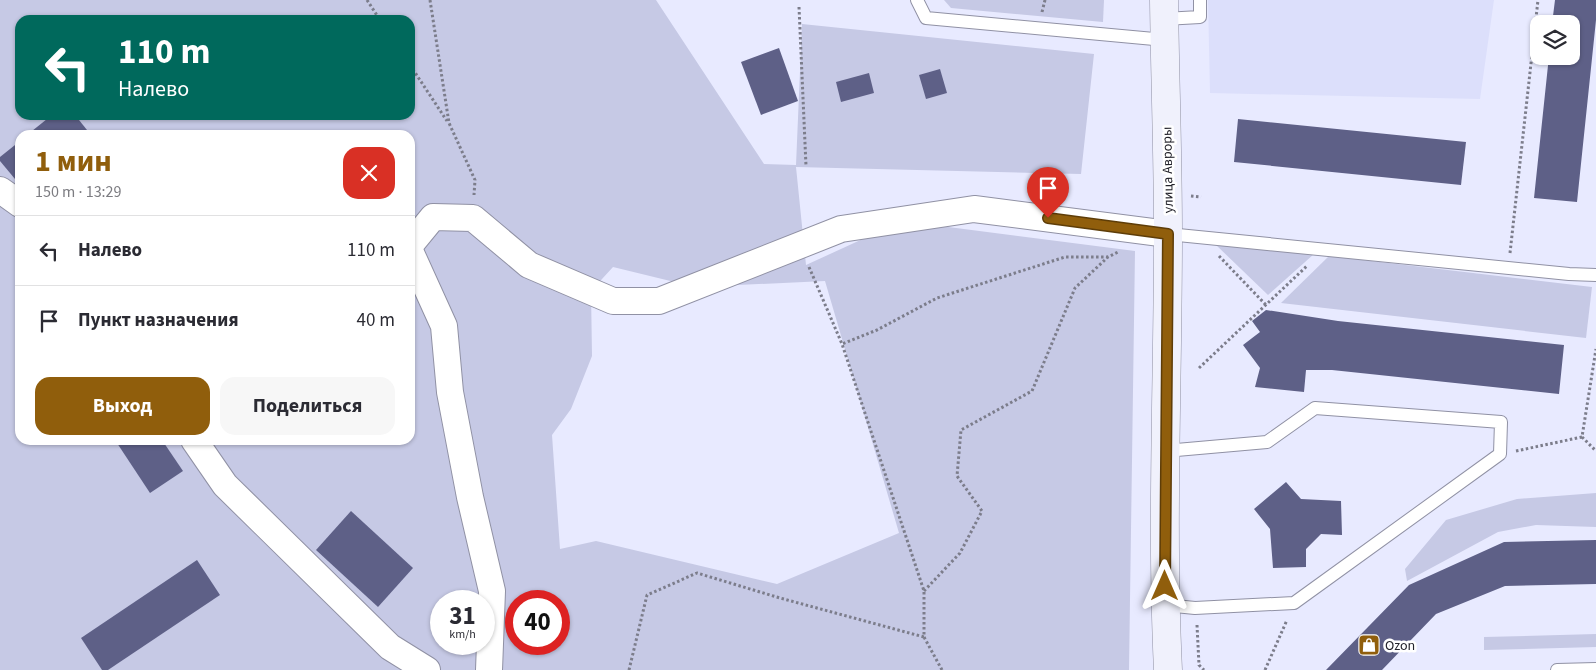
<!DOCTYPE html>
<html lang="ru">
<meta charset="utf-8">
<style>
:root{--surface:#fff;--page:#f7f7f7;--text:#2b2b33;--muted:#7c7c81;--line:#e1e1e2;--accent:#905e0c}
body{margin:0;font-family:"Source Sans 3",sans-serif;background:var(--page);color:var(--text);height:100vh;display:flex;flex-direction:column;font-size:19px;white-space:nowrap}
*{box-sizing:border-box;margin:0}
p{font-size:16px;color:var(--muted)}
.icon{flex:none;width:28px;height:28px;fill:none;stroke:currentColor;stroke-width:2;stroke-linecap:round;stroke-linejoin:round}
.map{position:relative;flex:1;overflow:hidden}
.drawer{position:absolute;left:15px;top:130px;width:400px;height:315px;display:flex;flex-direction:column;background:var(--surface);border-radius:15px;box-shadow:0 1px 4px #0004}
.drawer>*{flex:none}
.banner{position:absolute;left:15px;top:15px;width:400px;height:105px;border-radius:15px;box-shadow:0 1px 4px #0004;background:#00695c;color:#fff;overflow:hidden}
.fabs{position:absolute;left:1530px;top:15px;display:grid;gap:10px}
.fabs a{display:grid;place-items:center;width:50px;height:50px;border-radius:10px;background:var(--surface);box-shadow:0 1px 4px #0004;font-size:25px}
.speed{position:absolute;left:430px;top:590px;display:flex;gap:10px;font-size:25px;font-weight:700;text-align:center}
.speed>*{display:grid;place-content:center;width:65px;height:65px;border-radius:50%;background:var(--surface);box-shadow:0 1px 4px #0004;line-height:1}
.speed small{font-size:12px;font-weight:400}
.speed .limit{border:8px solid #d22;background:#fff;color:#111}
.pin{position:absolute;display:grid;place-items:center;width:42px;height:42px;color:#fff;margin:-51px -21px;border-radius:50% 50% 50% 0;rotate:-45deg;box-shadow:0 0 5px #0007}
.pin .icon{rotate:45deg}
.me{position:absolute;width:55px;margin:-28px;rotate:0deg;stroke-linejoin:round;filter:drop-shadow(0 0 4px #0008)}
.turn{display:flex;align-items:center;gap:18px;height:105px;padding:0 20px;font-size:22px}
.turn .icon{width:65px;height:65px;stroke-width:2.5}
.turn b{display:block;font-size:35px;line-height:42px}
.round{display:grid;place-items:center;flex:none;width:52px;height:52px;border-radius:15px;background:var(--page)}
.headline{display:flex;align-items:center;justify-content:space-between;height:85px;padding:0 20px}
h1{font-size:30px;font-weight:700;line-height:38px;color:var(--accent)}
.action{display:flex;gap:10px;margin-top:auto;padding:10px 20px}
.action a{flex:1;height:58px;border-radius:15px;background:var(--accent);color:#fff;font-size:20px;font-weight:700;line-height:58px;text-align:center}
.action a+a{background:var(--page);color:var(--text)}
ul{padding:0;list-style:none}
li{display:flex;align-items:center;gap:15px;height:70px;padding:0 20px;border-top:1px solid var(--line)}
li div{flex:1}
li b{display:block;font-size:19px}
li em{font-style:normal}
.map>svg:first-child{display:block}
.built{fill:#dcdffb}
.green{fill:#c6c9e5;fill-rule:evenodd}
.building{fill:#5e6087}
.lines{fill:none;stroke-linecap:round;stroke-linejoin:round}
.lane-casing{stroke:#9091a4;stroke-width:14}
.street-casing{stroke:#9091a4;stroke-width:28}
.secondary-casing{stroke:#9091a4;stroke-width:29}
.path{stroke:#7c7d8b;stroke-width:3;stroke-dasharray:2.5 2.5;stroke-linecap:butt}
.lane{stroke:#fff;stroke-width:12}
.street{stroke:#fff;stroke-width:26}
.secondary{stroke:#f0f1fc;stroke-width:28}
.route-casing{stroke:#5e3d08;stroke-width:12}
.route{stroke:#905e0c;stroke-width:9}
.labels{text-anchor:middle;stroke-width:5;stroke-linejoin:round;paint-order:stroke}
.street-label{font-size:14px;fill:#23232b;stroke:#fff}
.poi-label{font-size:14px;fill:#23232b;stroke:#fff;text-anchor:start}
</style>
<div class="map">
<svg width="1596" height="670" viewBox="0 0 1596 670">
<rect width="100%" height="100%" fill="#e8eaff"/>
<polygon class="built" points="1208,0 1494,0 1480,99 1210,93"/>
<g class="green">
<path d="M0,0H656L764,164L796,165L802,24L1094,54L1081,174L796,167L806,265L902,221L1135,251L1129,670H0ZM20,20H410V115H20ZM20,135H410V440H20ZM613,267L695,287L825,281L899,533L777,584L596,541L560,549L552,435L571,409L592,356L591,291ZM441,601H484V644H441ZM516,601H559V644H516Z"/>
<polygon points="944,0 1104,0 1103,22 951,8"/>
<polygon points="1215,244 1314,254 1268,295"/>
<polygon points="1329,256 1592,287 1586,338 1281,303"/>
<polygon points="1596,493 1596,527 1536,525 1498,532 1407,581 1405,569 1446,520 1517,499"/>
<polygon points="1596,634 1596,647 1484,650 1484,637"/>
</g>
<g class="building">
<polygon points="1555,0 1596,0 1596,20 1577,202 1534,198 1549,56 1571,56 1571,24 1552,24"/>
<polygon points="779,48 798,101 761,115 741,62"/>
<polygon points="940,69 947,93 926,99 919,75"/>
<polygon points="869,73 874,93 841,102 836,82"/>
<polygon points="52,115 75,115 91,135 27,135"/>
<polygon points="1238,119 1466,142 1461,185 1234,162"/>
<polygon points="20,141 20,185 0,161 0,157"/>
<polygon points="1266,310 1338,321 1564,345 1559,394 1332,370 1306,370 1304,392 1255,387 1260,368 1243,345 1260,332 1252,321"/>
<polygon points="115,440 162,440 183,471 150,493"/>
<polygon points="1286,482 1301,499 1341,501 1342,535 1321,534 1306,549 1306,567 1273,568 1270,529 1254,509"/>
<polygon points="351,511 413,568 378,607 316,550"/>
<polygon points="1596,540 1596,584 1505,586 1436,614 1382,670 1326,670 1409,585 1504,542"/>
<polygon points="197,560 220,595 108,670 102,670 81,638"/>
</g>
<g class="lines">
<g class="lane-casing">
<g id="lane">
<polyline points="917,0 926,18 1165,40"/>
<polyline points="1164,19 1200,17 1200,0"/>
<polyline points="1168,234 1569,274 1596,275"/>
<polyline points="1165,605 1195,608 1294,603 1500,454 1501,422 1315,408 1267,442 1165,451"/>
<polyline points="1557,670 1596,669"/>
</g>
</g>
<g class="street-casing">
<g id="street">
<polyline points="0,190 20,204"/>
<polyline points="410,245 433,217 473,218 529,265 613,301 659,301 841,229 974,209 1168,234"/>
<polyline points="410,251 444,326 450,392 470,497 492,591 489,670"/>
<polyline points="194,440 225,485 390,647 427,670"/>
</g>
</g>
<g class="secondary-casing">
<path id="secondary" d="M1164,0C1165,78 1168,157 1168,235C1168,380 1161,525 1168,670"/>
</g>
<g class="path">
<polyline points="367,0 380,20"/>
<polyline points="430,0 449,123 475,180 474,195"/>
<polyline points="799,7 806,166"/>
<polyline points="1042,12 1045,0"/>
<polyline points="410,65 447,121"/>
<polyline points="1191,196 1201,197"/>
<polyline points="1510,253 1538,0"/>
<polyline points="1219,256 1266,305"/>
<polyline points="809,267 842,344"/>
<polyline points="1199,368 1308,265"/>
<polyline points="1582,437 1596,451"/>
<polyline points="1516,451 1582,437 1596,349"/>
<polyline points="924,591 960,553 982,511 957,476 961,430 1032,391 1075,288 1108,257 1118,252"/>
<polyline points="1197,625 1199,665 1204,670"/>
<polyline points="629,670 647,595 697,573 780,598 924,637"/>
<polyline points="942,670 924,637 924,591 842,344 877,330 937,298 1065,257 1108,257"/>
<polyline points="1265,670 1287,620"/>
</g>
<use href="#lane" class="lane"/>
<use href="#street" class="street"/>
<use href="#secondary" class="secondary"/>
</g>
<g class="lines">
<g class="route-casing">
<polyline id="route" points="1048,218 1168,234 1165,586"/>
</g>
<use href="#route" class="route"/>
</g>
<defs>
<g id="shop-square" transform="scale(1.125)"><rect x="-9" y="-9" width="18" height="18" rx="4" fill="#905e0c" stroke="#fff"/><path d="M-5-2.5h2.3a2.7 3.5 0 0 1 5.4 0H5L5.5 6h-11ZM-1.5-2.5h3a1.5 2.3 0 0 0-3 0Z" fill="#fff"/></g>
</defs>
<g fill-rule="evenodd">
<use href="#shop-square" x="1369" y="645"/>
</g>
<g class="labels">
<g class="street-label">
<text transform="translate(1167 170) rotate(-91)" y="5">улица Авроры</text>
</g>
<g class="poi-label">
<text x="1385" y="650">Ozon</text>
</g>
</g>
</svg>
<div class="fabs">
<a><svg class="icon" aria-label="layers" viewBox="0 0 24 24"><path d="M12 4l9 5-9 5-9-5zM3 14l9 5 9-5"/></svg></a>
</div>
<div class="speed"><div>31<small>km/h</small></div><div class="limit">40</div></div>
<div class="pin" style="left:1048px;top:218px;background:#d93025"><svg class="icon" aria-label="arrive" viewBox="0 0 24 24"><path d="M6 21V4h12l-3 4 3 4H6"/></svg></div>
<svg class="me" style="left:1165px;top:586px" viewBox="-20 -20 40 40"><path d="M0-17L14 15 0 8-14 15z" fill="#905e0c" stroke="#fff" stroke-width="4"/></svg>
<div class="banner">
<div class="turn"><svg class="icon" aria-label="left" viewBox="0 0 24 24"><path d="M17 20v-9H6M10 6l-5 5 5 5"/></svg><div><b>110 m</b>Налево</div></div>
</div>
<section class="drawer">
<div class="headline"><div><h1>1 мин</h1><p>150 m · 13:29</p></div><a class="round" style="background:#d93025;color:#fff"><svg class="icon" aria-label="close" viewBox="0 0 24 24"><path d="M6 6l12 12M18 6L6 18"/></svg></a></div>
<ul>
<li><svg class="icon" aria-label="left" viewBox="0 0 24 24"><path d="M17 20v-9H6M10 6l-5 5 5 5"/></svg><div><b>Налево</b></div><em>110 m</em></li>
<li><svg class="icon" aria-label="arrive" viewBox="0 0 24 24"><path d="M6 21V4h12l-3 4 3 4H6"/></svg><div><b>Пункт назначения</b></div><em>40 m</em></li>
</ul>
<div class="action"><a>Выход</a><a>Поделиться</a></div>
</section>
</div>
